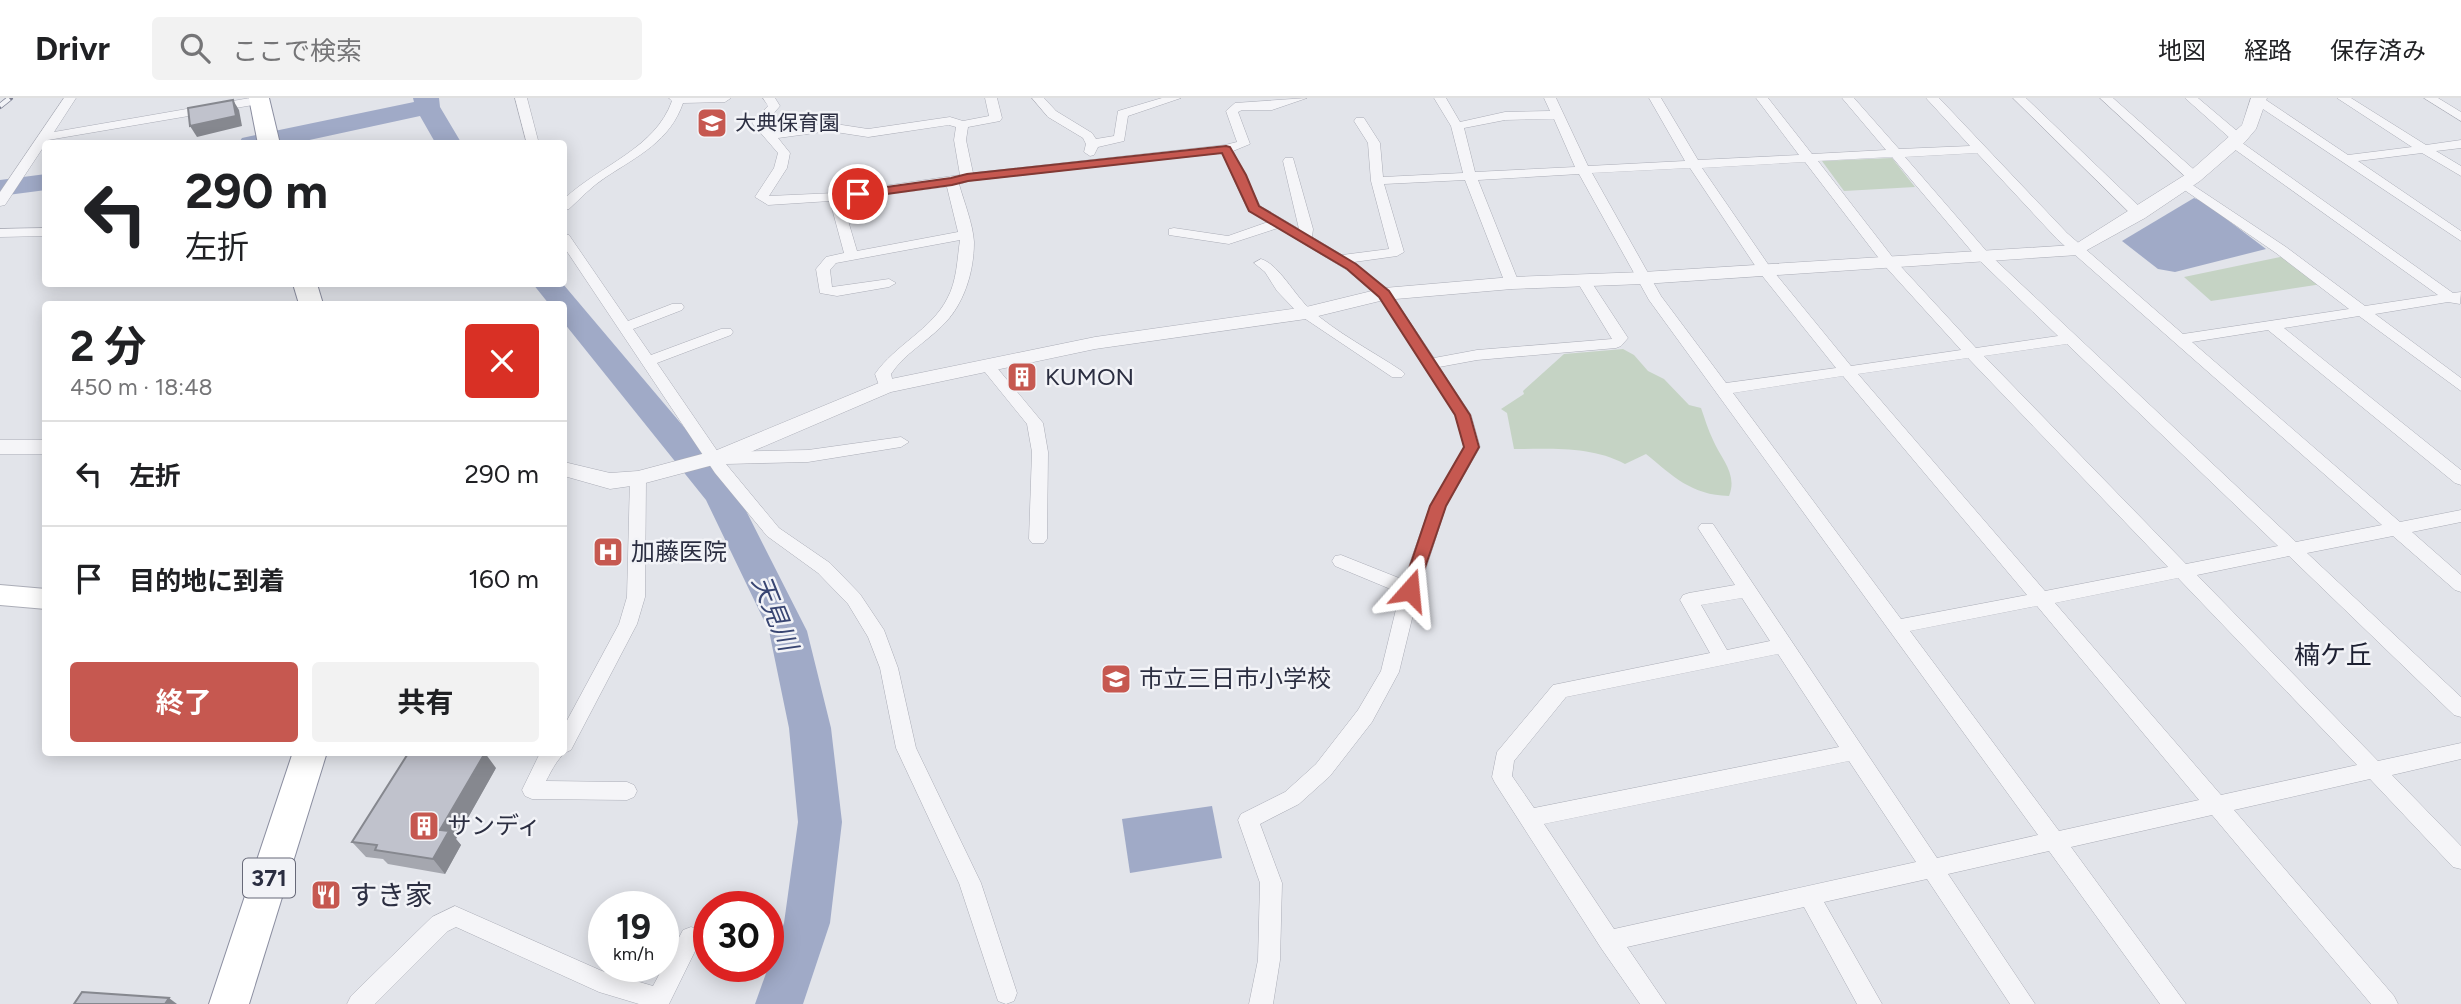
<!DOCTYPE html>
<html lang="ja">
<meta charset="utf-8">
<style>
:root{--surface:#fff;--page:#f2f2f2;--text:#202124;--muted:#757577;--line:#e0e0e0;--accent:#c65850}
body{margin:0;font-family:Figtree,"Noto Sans JP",sans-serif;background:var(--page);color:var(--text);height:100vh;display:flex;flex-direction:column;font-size:26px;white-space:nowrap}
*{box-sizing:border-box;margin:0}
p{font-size:23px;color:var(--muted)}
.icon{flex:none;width:38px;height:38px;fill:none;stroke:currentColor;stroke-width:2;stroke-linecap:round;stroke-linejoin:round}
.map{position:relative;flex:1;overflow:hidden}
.drawer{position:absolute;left:42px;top:203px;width:525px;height:455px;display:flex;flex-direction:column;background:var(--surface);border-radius:7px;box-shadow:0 4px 18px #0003}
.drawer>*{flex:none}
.top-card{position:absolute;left:42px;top:42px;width:525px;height:147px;border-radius:7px;box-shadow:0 4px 18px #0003;background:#fff;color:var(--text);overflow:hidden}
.speed{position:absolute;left:588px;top:793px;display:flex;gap:14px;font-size:35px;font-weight:700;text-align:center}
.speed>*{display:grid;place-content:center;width:91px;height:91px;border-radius:50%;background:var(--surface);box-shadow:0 4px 18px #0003;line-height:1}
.speed small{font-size:18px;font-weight:400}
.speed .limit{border:10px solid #d22;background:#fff;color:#111}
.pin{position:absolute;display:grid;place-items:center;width:60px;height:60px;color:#fff;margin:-30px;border:4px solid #fff;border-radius:50%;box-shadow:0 2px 7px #0007}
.me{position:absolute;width:77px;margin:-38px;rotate:18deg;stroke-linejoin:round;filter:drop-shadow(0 0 5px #0008)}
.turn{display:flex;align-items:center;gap:24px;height:147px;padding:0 28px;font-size:32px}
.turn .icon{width:91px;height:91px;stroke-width:2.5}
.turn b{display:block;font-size:49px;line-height:60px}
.round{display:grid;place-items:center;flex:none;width:74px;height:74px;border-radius:7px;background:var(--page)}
.summary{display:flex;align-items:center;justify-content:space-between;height:119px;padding:0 28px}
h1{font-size:42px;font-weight:700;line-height:52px}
.primary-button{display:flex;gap:14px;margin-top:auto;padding:14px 28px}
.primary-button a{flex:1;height:80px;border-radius:7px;background:var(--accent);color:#fff;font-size:28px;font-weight:700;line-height:80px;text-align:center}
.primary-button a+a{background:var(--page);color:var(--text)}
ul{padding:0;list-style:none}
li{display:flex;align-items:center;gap:21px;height:105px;padding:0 28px;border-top:2px solid var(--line)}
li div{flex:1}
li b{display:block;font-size:26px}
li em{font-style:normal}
header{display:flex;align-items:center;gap:42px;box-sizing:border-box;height:98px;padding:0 35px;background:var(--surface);border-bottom:2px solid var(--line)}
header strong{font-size:33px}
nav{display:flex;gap:38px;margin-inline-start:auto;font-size:24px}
.search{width:490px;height:63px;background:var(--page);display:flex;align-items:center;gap:18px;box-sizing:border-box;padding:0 24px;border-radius:7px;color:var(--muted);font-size:26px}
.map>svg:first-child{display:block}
.green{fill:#c5d3c4}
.water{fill:#a0aac7}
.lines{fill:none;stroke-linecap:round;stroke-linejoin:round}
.river{fill:#a0aac7;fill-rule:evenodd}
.minor-casing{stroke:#abadb7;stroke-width:1}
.tertiary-casing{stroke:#abadb7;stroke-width:1}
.secondary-casing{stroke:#abadb7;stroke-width:2}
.trunk-casing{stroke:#8b8ea0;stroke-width:2}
.minor{fill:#f5f5f8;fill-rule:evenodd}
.tertiary{fill:#f5f5f8;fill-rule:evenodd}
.secondary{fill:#fff;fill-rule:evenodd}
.trunk{fill:#fff;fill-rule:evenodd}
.rail-casing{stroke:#7d8092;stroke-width:6}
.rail{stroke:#f2f3f7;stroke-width:4.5;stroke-dasharray:12;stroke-linecap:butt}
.wall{fill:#a5a7af}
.shaded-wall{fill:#86888f}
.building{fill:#c0c2cc;stroke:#86888f;stroke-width:2}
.route{fill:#c65850;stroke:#813934;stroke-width:2}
.labels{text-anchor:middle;stroke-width:5;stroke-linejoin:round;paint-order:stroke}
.far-poi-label{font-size:21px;fill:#2b2e41;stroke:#f2f3f7;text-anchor:start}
.shield{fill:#f2f3f7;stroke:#676978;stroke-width:2}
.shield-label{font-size:23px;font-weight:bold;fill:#2b2e41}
.poi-label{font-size:24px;fill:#2b2e41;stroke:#f2f3f7;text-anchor:start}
.water-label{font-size:26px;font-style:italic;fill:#384572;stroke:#f2f3f7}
.neighbourhood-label{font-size:26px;fill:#1d2032;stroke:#f2f3f7}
.near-poi-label{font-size:28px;fill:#2b2e41;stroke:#f2f3f7;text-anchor:start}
</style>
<header>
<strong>Drivr</strong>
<div class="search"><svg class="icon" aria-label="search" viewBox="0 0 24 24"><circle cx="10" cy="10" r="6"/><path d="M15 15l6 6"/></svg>ここで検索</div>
<nav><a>地図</a><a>経路</a><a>保存済み</a></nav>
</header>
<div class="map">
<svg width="2461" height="906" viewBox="0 0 2461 906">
<rect width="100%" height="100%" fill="#e2e4ea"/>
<g class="green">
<polygon points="1892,60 1915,89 1844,93 1822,63"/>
<polygon points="2285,158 2322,186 2211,203 2184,179"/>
<path d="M1623,251L1634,257L1648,273L1664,281L1689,307L1701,310C1705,321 1708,332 1713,342C1721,361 1738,376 1729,398C1691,397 1673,378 1646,356L1625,366C1591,348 1552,351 1514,351L1507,315L1501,311L1524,296L1523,293L1564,256Z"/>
</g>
<g class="water">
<polygon points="2194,100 2204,104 2266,151 2175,174 2158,171 2122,143"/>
<polygon points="1212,708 1222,760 1130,775 1122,721"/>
</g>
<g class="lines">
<g class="river">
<polygon points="413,0 439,0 440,9 462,46 436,46 420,18 291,46 238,46 242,40 251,38 414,4"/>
<polygon points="46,76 46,92 0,98 0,82"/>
<polygon points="533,186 563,186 733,387 807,533 831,630 842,724 830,825 803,906 755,906 784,825 798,724 789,630 769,533 706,402 564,225 564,206 549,206"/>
</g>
<g class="minor-casing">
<g id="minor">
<polygon points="64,0 76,0 54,34 250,0 265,2 259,6 48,42 5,107 0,108 0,94"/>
<polygon points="515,0 527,0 539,46 527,46"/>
<path d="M669,0H731L725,4L683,5C670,43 638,58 606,79C592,88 581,100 569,111L564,112V101C600,67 655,51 672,3Z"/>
<path d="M763,0H775L780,8L765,25L772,34L829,25L868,31L950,19L963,23L989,18L985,0H997L1002,20L1000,23L968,29L966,42L973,75L1225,47L1237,44L1226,13L1235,5L1307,0L1272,12H1242L1238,14L1250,46L1233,53L1260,108L1299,131L1283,63L1285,60H1293L1313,131L1312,139L1342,157L1389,151L1371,83L1368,45L1354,23L1356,20H1364L1380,45L1383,79L1463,75L1451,28L1434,0H1446L1460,24L1505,14L1550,13L1544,0H1556L1588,68L1685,63L1649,0H1661L1698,62L1799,57L1756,0H1768L1812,56L1886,52L1842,0H1854L1899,51L1970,48L1926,0H1939L2067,135L2183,236L2349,211L2276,155L2180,89L2178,86L2185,82L2286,149L2365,208L2438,197L2230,48L2228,45L2232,42L2185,0H2198L2243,38L2245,41L2241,44L2453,195L2461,194L2460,206L2448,204L2375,216L2461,280V293L2359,218L2284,230L2461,372V387L2455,385L2268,232L2192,244L2400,424L2461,412V424L2412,434L2461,477V494L2455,492L2393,438L2307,455L2461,599V619L2454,617L2289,458L2197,477L2378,663L2461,645V661L2392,677L2461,748V771L2453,769L2370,681L2234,712L2394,898L2398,906H2371L2212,717L2071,749L2186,906H2160L2049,753L1948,776L2035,906H2010L1927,781L1824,804L1882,906H1857L1804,809L1627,849L1666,906H1640L1601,850L1495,685L1492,679L1497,654L1553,587L1710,555L1680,502L1683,497L1689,495L1735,487L1698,430L1701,426H1713L1937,760L2038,737L1649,202L1579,76L1478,82L1519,185L1512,189L1505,185L1465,82L1384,86L1404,154L1397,158L1354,164L1389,193L1434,260L1477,252L1612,241L1576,182L1583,178L1588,179L1628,240L1621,248L1616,250L1477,262L1439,269L1471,317L1480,349L1446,408L1419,492L1399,574L1372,624L1330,678L1299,706L1260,726L1282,785L1280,862L1273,906H1249L1258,862L1260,785L1238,722L1241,716L1285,694L1316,666L1358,612L1381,573L1400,495L1335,468L1332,463L1335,458L1341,457L1404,482L1430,408L1464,349L1455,317L1379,199L1347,172L1278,130L1229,146L1169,137V131L1174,130L1228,138L1268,124L1247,110L1222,55L969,83L959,86C964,104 973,126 974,144C974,174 964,207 942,228C925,245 904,256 891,276L894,289L891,293H881L875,276C895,247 931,232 947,201C957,183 957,162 960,142L836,165L830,172L832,189L889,181L896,185L889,189L837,198L820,195L816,171L826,159L844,155L830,103L768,107L755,99L774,70L778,55L752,25L768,8ZM1554,21L1575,69L1475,74L1464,30L1505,22ZM949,27L956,29L954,42L960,77L835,95L769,98L787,70L790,55L778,40L829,33L868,39ZM1977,55L2057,141L2382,427L2296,444L1989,156L1905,59ZM1892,59L1979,162L2058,238L1976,250L1894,161L1818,63ZM1805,64L1884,167L1961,252L1851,268L1770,169L1702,70ZM1690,70L1760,175L1836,270L1726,285L1661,198L1592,75ZM947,89L958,134L857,153L842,102ZM2067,246L2278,448L2186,466L1984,258ZM1968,260L2168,469L2045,493L1858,276ZM1843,278L2027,497L1901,521L1733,295ZM2178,480L2357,667L2221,697L2055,505ZM1742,500L1770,543L1727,552L1701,507ZM2037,508L2199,702L2059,733L1910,533ZM1778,556L1839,649L1534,710L1512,678L1514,663L1566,599ZM1849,663L1916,764L1614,831L1544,726Z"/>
<polygon points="1032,0 1044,0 1056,13 1092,35 1096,41 1114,38 1118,13 1162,0 1181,0 1128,18 1124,43 1098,49 1094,57 1090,58 1084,54 1086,46 1083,40 1048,19"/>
<polygon points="2013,0 2026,0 2144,113 2144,119 2134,119"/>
<polygon points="2100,0 2113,0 2199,76 2199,82 2189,82"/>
<polygon points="2253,0 2263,0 2348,57 2412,49 2337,0 2351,0 2426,47 2461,42 2461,50 2436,53 2461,68 2461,78 2422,55 2358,63 2461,133 2461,143 2254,5"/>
<polygon points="2424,0 2438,0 2461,14 2461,23"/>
<polygon points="46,130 46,138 0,139 0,131"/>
<polygon points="564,136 569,137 628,223 672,206 682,206 684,209 682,212 633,231 651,257 721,231 731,231 733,234 731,237 657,265 718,354 808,352 901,339 909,344 901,349 808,364 726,366 779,430 830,465 860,496 884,532 898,570 916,650 981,785 1017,895 1014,903 1006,906 998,903 959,785 896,650 880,570 868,539 848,506 818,475 767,438 715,375 564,149"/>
<path d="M1261,161C1279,166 1294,197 1310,211C1337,235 1372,253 1402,273L1405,276L1402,279H1392L1301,218L1277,193L1265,174L1254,165Z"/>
<polygon points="988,263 993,265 1043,325 1048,354 1047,441 1044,445 1032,445 1029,441 1032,354 1027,326 980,268"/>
<path d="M638,374L646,380L645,499L637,526L571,652C559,656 552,672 546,683L627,684L634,687L637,693L634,699L627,702L532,701L525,698L522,692L539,657L541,654H564V628L619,526L627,499L630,380Z"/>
<polygon points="455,808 602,873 653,888 683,832 691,829 699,832 702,839 669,906 639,906 599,894 456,829 448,833 375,906 347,906 351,898 432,819"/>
</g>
</g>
<g class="tertiary-casing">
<g id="tertiary">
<polygon points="2251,0 2267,0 2256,31 2245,44 2200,83 2145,120 2078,157 1643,186 1512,191 1384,202 1306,221 1095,251 891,294 732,362 638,387 610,391 564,378 564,364 610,375 638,373 717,352 886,282 1095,239 1306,209 1384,190 1512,179 1643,174 2074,147 2188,75 2242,27"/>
<rect x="0" y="342" width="46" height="14"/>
</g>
</g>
<g class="secondary-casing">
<polygon id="secondary" points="0,487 46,491 46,511 0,507"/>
</g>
<g class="trunk-casing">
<g id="trunk">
<polygon points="249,0 269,0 280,46 258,46"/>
<polygon points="293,186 317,186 323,206 299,206"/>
<polygon points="293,654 327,654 249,906 209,906"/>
</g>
</g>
<use href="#minor" class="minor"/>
<use href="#tertiary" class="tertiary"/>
<use href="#secondary" class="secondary"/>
<use href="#trunk" class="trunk"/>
<g class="rail-casing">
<polyline id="rail" points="0,8 10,0"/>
</g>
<use href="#rail" class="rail"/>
</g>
<polygon class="wall" points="496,670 456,741 461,747 445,776 388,766 383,761 366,759 352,744"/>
<g class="shaded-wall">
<polygon points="233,2 239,12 242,28 197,39 190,28"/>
<polygon points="485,655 496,670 456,741 461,747 445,776 433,761 440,732"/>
<polygon points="169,900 177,906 165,906"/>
</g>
<g class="building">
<polygon points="233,2 236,18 190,28 188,10"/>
<polygon points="409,654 485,655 440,732 449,733 433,761 375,752 377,747 352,744"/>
<polygon points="82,894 169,900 165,906 74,906"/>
</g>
<polygon class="route" points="1226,48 1230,49 1246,77 1259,108 1356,166 1389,193 1470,317 1479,349 1446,408 1416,496 1410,498 1402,492 1430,408 1464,349 1455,317 1379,199 1347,171 1249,113 1222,55 968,83 952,87 858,100 852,96 858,93 951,80 967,76"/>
<defs>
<g id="school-square" transform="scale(1.575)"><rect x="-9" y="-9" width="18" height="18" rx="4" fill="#c65850" stroke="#f2f3f7"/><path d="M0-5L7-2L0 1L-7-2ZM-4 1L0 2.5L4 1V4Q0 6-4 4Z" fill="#fff"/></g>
<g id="building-square" transform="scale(1.575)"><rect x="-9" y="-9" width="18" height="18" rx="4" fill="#c65850" stroke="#f2f3f7"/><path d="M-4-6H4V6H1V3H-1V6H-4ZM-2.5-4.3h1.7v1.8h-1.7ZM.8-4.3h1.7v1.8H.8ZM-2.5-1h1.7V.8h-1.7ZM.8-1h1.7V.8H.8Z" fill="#fff"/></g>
<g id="hospital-square" transform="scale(1.575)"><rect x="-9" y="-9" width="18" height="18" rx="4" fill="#c65850" stroke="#f2f3f7"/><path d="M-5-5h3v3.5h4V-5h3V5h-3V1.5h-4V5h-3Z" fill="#fff"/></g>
<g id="restaurant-square" transform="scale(1.575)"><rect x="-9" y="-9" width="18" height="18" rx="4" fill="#c65850" stroke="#f2f3f7"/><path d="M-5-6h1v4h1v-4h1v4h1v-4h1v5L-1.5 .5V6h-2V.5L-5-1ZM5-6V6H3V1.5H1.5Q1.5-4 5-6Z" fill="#fff"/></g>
</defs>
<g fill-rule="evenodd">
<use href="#school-square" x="712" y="25"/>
<use href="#building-square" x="1022" y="279"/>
<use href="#hospital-square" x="608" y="454"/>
<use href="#school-square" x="1116" y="581"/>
<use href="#building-square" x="424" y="728"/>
<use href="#restaurant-square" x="326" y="797"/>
</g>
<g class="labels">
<g class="far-poi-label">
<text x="735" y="32">大典保育園</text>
</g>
<rect class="shield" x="243" y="760.5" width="52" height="39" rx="5"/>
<g class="shield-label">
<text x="269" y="788">371</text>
</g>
<g class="poi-label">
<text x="1045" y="287">KUMON</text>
<text x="631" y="462">加藤医院</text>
<text x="1139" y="589">市立三日市小学校</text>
<text x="447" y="736">サンディ</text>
</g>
<g class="water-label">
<text transform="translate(775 515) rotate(68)" y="9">天見川</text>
</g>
<g class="neighbourhood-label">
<text x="2333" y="566">楠ケ丘</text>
</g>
<g class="near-poi-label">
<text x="349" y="807">すき家</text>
</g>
</g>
</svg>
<div class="speed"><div>19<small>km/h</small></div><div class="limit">30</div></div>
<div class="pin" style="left:858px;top:96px;background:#d93025"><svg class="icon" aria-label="arrive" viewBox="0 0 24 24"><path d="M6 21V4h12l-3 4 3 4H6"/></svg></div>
<svg class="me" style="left:1410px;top:492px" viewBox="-20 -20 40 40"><path d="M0-17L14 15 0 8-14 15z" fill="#c65850" stroke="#fff" stroke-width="4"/></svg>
<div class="top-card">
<div class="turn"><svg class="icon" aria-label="left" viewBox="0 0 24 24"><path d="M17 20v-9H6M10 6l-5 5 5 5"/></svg><div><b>290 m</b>左折</div></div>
</div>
<section class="drawer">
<div class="summary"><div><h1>2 分</h1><p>450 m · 18:48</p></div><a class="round" style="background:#d93025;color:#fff"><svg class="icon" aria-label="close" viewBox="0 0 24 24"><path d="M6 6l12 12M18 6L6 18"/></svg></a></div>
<ul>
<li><svg class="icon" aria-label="left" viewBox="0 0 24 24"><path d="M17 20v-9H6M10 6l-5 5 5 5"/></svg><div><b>左折</b></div><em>290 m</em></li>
<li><svg class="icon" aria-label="arrive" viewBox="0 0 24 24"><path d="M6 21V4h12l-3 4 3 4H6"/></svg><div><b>目的地に到着</b></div><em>160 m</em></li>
</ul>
<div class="primary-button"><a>終了</a><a>共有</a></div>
</section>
</div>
